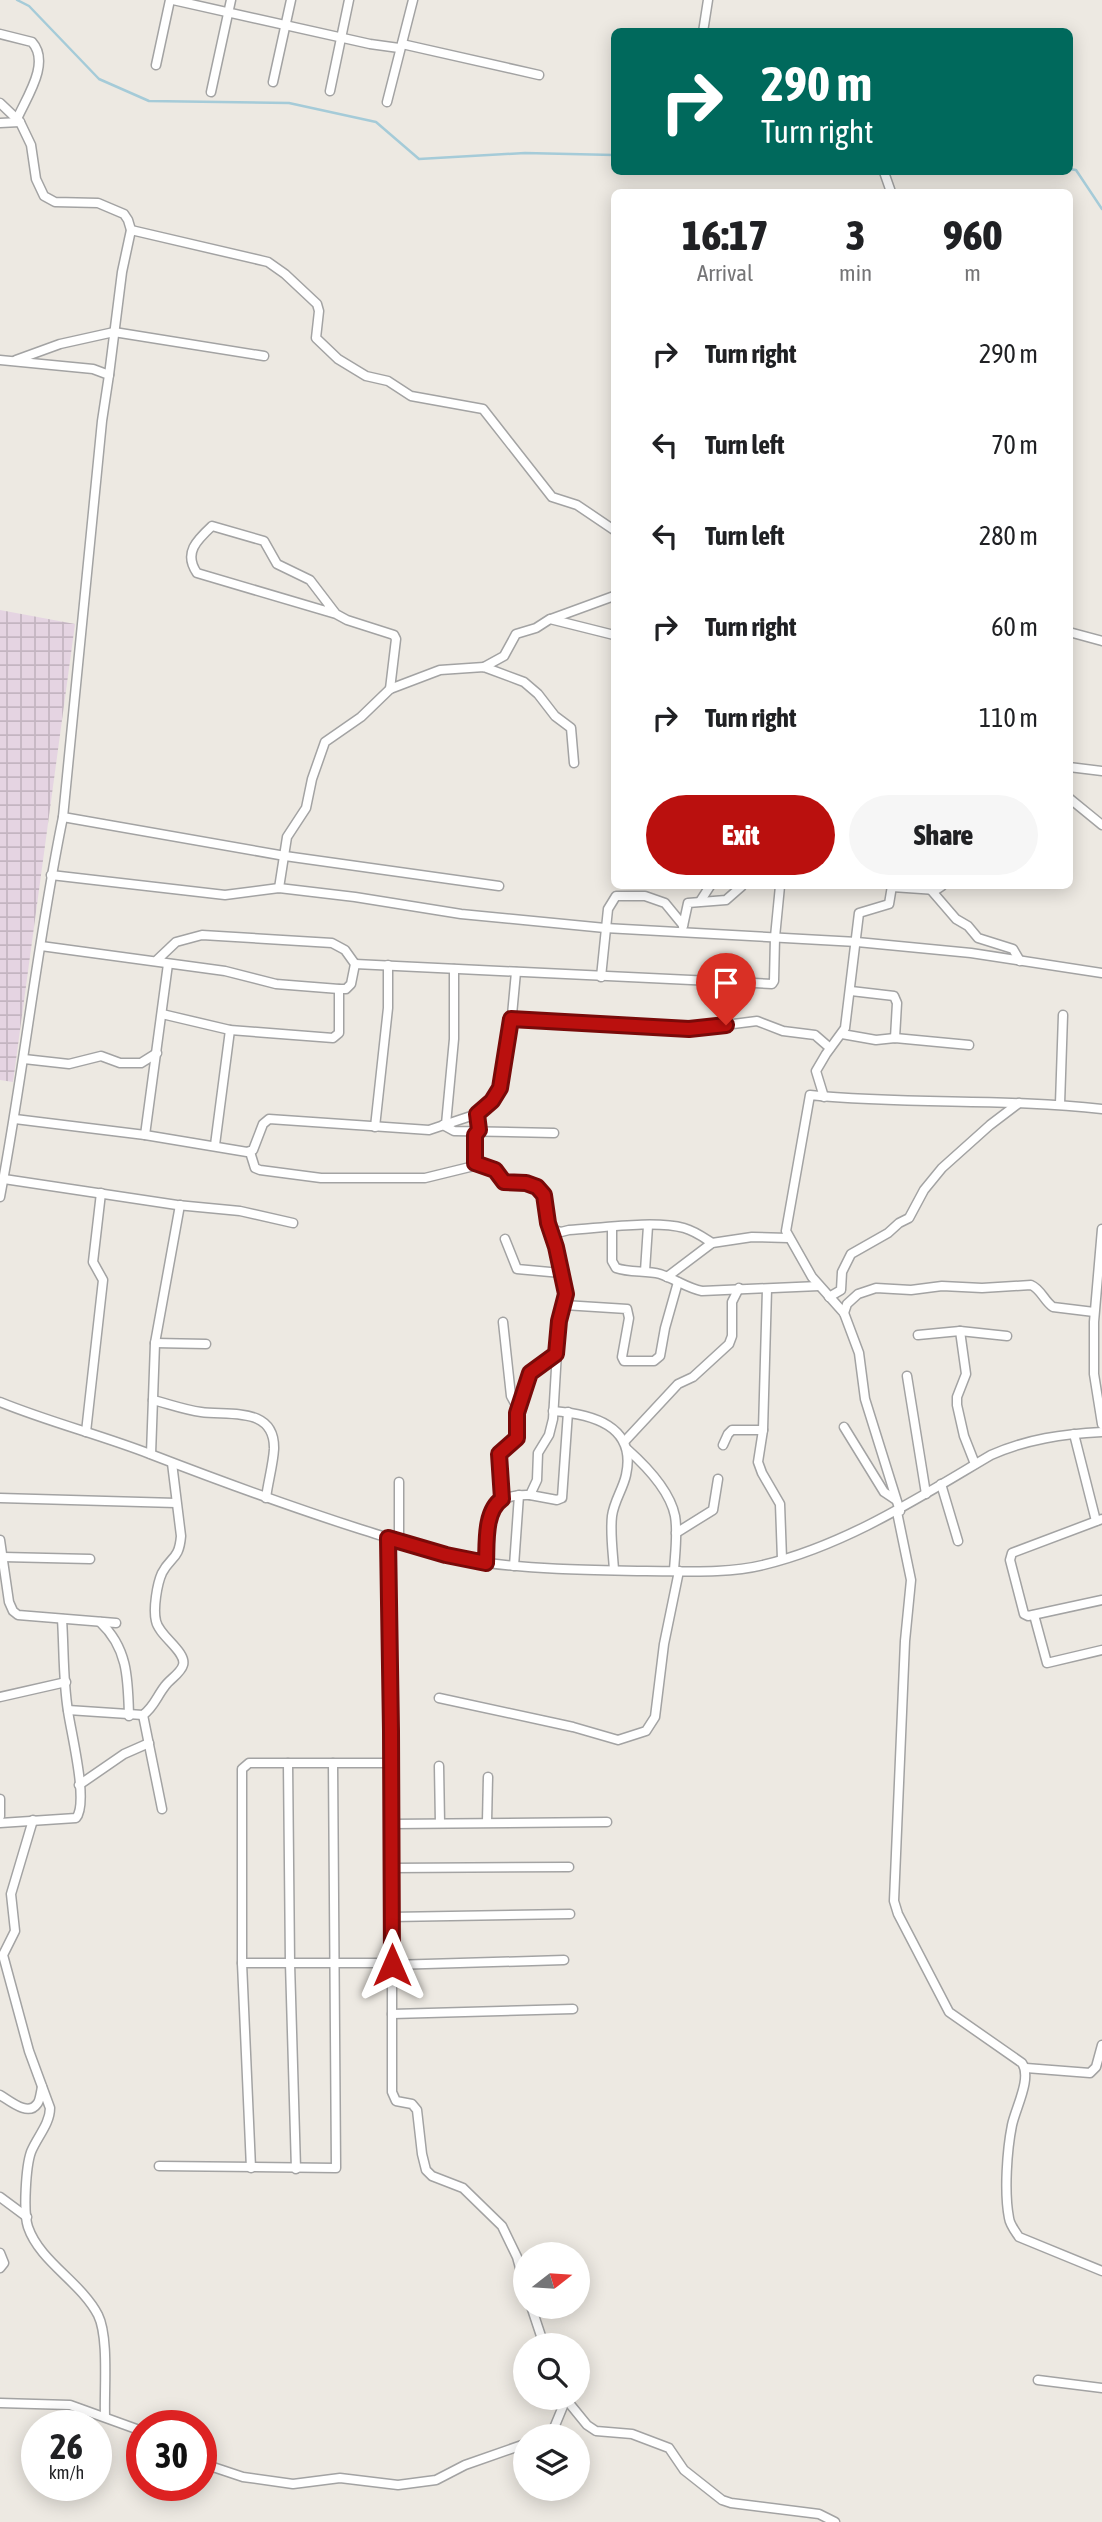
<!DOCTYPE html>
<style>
:root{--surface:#fff;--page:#f6f6f6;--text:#202124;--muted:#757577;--accent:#ba100e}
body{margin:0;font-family:"Asap Condensed",sans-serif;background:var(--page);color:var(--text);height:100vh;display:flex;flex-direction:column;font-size:26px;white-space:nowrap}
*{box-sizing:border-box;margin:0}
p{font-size:23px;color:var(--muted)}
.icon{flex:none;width:38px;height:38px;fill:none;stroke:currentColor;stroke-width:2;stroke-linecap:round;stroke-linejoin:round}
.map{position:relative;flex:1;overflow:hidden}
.panel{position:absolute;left:611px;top:189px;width:462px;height:700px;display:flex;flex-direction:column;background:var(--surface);border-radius:10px;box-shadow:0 4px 18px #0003}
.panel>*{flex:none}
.hud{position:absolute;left:611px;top:28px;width:462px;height:147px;border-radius:10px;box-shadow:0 4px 18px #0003;background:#00695c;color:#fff;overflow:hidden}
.needle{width:46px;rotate:73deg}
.buttons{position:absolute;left:513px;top:2242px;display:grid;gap:14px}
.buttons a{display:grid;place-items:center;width:77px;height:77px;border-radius:50%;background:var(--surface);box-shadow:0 4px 18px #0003;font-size:35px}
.speed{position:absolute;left:21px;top:2410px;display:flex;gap:14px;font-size:35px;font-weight:700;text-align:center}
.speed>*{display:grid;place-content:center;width:91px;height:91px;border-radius:50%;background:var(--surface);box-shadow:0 4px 18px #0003;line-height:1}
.speed small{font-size:18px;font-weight:400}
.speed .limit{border:10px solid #d22;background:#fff;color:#111}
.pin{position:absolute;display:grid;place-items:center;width:60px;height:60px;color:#fff;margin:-72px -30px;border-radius:50% 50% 50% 0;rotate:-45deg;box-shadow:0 0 7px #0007}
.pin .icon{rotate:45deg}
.me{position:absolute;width:77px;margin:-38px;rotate:0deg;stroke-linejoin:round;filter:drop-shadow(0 0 5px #0008)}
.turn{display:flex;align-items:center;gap:24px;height:147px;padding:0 35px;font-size:32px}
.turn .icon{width:91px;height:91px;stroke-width:2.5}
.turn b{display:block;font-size:49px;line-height:60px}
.eta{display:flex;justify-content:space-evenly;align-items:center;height:119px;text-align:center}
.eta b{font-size:42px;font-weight:800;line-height:49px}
.cta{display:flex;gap:14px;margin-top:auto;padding:14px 35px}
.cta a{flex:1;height:80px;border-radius:42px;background:var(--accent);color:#fff;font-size:28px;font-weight:800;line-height:80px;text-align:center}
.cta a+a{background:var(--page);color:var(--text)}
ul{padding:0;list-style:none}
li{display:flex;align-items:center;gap:21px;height:91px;padding:0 35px}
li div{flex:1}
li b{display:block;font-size:26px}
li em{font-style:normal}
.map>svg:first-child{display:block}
.industrial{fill:url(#industrial-grid)}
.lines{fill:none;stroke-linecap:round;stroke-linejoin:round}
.stream{stroke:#a5cbd8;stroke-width:2.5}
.minor-casing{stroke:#a3a3a3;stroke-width:11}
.minor{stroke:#fff;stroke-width:8}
.route-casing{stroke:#790a09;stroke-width:18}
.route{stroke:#ba100e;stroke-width:12}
</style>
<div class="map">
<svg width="1102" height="2522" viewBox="0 0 1102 2522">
<defs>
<pattern id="industrial-grid" width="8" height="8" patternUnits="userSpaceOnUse" patternTransform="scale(1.75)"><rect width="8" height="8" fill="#e5d4e2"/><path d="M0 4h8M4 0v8" fill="none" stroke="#c4b5c1"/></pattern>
</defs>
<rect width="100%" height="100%" fill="#ede9e2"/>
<polygon class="industrial" points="0,610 75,624 13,1082 0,1080"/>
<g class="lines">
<g class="stream">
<polyline points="17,0 29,6 99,79 149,101 289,103 376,122 419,159 525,153 614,155"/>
<polyline points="1069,169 1076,170 1102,209"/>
</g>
<g class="minor-casing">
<g id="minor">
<polyline points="173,0 370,44 399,48"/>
<polyline points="703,32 708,0"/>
<path d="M0,34L32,42C51,63 26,98 17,119"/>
<polyline points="402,44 539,75"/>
<polyline points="156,65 170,0"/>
<polyline points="273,82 291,0"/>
<polyline points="330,91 349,0"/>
<polyline points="211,92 231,0"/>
<polyline points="387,102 413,0"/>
<polyline points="0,103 20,122 31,145 36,179 44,196 55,202 98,203 124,214 128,220 131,230 122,272 109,375"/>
<polyline points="0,123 20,122"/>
<polyline points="884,172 891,192"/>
<polyline points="131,230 268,262 285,274 317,304 319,311 316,338 338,359 366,376 388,381 411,396 483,409 552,497 577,505 614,530"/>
<path d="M0,360L93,369L109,375L102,421L63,817C37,943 24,1071 0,1197"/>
<polyline points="16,360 60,344 114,332 264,356"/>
<path d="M336,614L197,573C183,553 197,540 212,526L264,541L277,564L310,580L336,614L347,620L394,635L396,639L390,689"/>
<polyline points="551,619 614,596"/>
<polyline points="1069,632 1102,641"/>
<polyline points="484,667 504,656 516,634 536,628 550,619 614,635"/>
<polyline points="1069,767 1102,771"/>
<polyline points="1069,798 1102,825"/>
<polyline points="63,817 285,856 499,886"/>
<polyline points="51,875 225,895 279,888 355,897 461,914 605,928 857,942 971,953 1102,973"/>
<polyline points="892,887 936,890 942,886"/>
<polyline points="279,888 287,837 306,808 312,779 325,742 361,717 390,689 440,670 484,667 524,682 538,694 555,716 571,728 574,763"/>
<polyline points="931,890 956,919 968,926 978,938 1013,949 1020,961"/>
<polyline points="701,900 710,886"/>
<polyline points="683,926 688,903 726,900 742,886"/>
<polyline points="41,946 225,971 276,984 339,989 346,989 351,984 355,964 345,950 332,943 202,935 176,942 157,960"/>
<polyline points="355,964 772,984 774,981 775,937 780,886"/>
<polyline points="601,977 608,909 616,896 645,896 665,903 683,925"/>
<polyline points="851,991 894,996 897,1003 895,1038"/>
<polyline points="162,1014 230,1030 333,1038 339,1033 339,989"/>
<polyline points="511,1019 693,1029 757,1021 783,1031 815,1035 830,1048"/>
<polyline points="842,1034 876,1040 895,1038 969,1045"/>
<polyline points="24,1059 69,1064 101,1056 120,1063 141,1063 157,1053"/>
<polyline points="824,1097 816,1071 826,1054 845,1028 859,913 889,904 892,886"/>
<polyline points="1060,1104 1063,1015"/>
<polyline points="15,1119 145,1135 247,1152 253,1150 263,1124 269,1119 429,1130 477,1114 492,1101 499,1091 512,1015 516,972"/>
<polyline points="446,1124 454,1039 454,969"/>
<polyline points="443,1125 454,1131 554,1133"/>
<polyline points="375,1127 388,1008 388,965"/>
<polyline points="145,1135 168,964"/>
<polyline points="215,1145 230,1030"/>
<polyline points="250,1152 255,1168 260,1170 321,1178 425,1178 474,1166 475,1135 479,1130 477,1114"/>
<path d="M475,1162L495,1170L504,1182L526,1183L537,1187L545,1195L548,1223L556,1247L566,1294L558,1335L553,1419L549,1435L538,1453L537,1480L530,1495C481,1493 489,1526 486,1563"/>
<polyline points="4,1179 177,1205 240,1211 293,1223"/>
<path d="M612,1228V1261L616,1268C630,1273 646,1270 660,1274C675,1279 687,1288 702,1291L819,1286"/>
<path d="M551,1229L561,1232L569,1230C601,1228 655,1220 684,1228C695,1231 703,1237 712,1243"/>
<polyline points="1102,1229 1094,1322 1094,1374 1102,1424"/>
<polyline points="505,1239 517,1269 561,1273"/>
<polyline points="645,1271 648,1226"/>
<polyline points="667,1277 712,1243 752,1237 788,1238"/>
<polyline points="767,1289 763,1430 758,1462 762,1473 780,1504 782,1559"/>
<polyline points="829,1297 841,1290 842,1272 851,1254 888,1233 899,1223 909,1218 924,1190 942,1168 990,1125 1019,1103"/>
<polyline points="564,1305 627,1309 629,1318 622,1357 624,1361 654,1361 660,1356 665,1328 678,1282"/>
<path d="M844,1313L847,1304L858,1294L876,1288L911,1290L942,1286L982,1288L1031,1285C1041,1289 1044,1301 1053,1307L1094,1312"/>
<polyline points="503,1322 511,1396 518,1409"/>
<polyline points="960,1331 966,1374 957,1397 957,1405 964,1436 975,1464"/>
<polyline points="918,1335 960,1331 1007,1336"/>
<polyline points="155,1343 206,1344"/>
<polyline points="907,1376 926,1494"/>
<path d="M153,1400C169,1404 185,1410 201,1412C229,1416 275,1406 274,1449C273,1465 268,1482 266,1498"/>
<path d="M0,1402C49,1422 101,1435 150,1454C220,1481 288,1506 360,1529C402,1542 444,1557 488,1563C540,1570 594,1570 646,1571C685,1571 726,1574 763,1565C846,1545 918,1498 991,1455C1027,1439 1063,1434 1102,1432"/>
<path d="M553,1411C591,1414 637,1425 626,1475C623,1489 614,1501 612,1516C610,1533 613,1553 614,1570"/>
<polyline points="844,1427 884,1492 896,1500"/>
<polyline points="86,1432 103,1280 93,1262 101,1193"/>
<polyline points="1074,1434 1096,1521"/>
<polyline points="624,1442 678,1384 693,1377 729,1344 732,1336 732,1302 739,1288"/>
<polyline points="723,1445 728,1434 732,1430 763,1430"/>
<path d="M627,1449C645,1465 670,1491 675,1516C678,1533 675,1553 674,1571"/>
<polyline points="151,1454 155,1343 180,1205"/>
<polyline points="941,1484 958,1541"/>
<polyline points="530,1495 557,1500 562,1498 568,1412"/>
<polyline points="0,1498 176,1503"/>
<polyline points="502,1499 498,1460 502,1450 515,1443 517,1438 517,1413 530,1373 556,1354"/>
<path d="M900,1511L865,1399L859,1353L844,1313L812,1277L786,1231L810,1095C907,1105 1005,1098 1102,1109"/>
<path d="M897,1512L911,1580L905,1641L894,1901L898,1914L949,2012L1022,2063C1032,2078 1016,2107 1012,2125C1007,2150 1004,2192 1009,2218C1010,2225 1015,2231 1019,2237L1102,2271"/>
<polyline points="1102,1519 1012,1553 1010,1560 1024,1614 1028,1616 1102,1600"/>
<polyline points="676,1533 713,1510 718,1479"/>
<polyline points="388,1538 392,1731 392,2092 396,2101 412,2104 417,2110 422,2154 426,2170 432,2176 463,2188 502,2226 517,2257 525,2286"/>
<polyline points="0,1540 9,1602 13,1611 18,1615 116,1623"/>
<polyline points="399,1541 399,1482"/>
<polyline points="3,1557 90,1559"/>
<polyline points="514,1566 519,1495"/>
<polyline points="1034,1615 1047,1663 1102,1650"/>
<path d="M100,1622C128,1648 128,1679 129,1716"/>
<polyline points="0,1697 66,1682"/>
<polyline points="439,1698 573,1727 618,1740 646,1731 655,1717 664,1644 679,1571"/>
<path d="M68,1710L143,1715C154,1707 157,1696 165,1686C170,1679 181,1673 183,1665C187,1652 159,1636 156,1621C153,1609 157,1584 162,1573C171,1556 179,1560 181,1536L172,1463"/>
<polyline points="143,1715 162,1809"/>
<polyline points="288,1763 290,1963 296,2169"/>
<polyline points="439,1766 440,1823"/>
<polyline points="79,1785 124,1754 149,1743"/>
<polyline points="0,1799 0,1816"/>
<path d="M33,1820L11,1894L15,1931L3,1955L29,2051L50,2108C50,2124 37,2137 31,2152C26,2166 23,2212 28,2227C40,2262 81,2282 98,2315C109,2337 104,2390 105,2416"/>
<polyline points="487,1822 488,1777"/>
<path d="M0,1823L76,1818C89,1803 71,1733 68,1711C63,1681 64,1649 62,1619"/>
<polyline points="391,1824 607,1822"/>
<polyline points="391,1868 569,1867"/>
<polyline points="391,1917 570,1914"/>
<polyline points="242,1963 392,1963"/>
<polyline points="392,1965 564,1960"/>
<polyline points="392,2014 573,2009"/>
<polyline points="1026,2068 1090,2073 1096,2067 1102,2045"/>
<path d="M0,2095C9,2100 28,2117 37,2104C40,2101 41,2091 42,2087"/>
<polyline points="159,2166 336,2168 333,1763"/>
<polyline points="251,2168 242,1963 242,1769 249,1763 392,1763"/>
<polyline points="0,2197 27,2217"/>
<polyline points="0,2253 4,2263 0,2268"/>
<polyline points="531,2306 544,2345"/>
<polyline points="1038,2380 1102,2388"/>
<polyline points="565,2398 587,2425 596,2431 632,2434 669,2448 684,2470 722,2500 731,2503 819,2514 835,2522"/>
<polyline points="0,2403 70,2405 142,2431"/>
<polyline points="547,2436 554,2428 566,2399"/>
<polyline points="201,2463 243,2477 293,2484 340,2478 398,2485 436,2480 465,2465 525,2444"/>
</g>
</g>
<use href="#minor" class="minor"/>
</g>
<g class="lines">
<g class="route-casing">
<path id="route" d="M392,1965L391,1731L388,1538L446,1555L486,1563C487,1544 484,1511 502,1499L499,1454L517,1438V1413L530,1373L556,1354L559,1321L566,1294L556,1247L548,1223L544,1195L537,1187L526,1183L504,1182L495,1170L475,1163V1135L479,1130L477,1114L492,1101L500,1088L511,1019L689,1029L726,1025"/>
</g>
<use href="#route" class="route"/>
</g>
</svg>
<div class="buttons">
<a><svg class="needle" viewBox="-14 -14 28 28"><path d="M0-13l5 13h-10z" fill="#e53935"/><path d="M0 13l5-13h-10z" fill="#757577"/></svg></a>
<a><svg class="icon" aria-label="search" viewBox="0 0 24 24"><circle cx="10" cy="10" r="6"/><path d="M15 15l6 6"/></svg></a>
<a><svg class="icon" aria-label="layers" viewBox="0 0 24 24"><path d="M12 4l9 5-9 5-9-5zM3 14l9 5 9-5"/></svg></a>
</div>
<div class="speed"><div>26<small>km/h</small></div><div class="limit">30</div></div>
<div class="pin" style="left:726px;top:1025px;background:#d93025"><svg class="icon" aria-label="arrive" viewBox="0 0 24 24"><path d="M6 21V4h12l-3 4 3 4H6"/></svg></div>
<svg class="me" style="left:392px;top:1965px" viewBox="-20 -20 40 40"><path d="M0-17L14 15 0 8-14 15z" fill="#ba100e" stroke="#fff" stroke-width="4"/></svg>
<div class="hud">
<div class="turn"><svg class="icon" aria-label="right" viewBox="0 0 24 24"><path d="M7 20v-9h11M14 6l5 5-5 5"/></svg><div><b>290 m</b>Turn right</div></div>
</div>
<section class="panel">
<div class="eta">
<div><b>16:17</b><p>Arrival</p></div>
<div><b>3</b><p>min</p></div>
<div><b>960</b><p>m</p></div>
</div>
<ul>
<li><svg class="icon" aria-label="right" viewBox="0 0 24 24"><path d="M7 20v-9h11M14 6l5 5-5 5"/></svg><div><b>Turn right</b></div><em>290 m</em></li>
<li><svg class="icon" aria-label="left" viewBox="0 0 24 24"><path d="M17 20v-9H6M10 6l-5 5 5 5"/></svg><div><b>Turn left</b></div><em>70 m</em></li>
<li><svg class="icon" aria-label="left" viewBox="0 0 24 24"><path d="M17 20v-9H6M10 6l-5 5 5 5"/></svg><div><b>Turn left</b></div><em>280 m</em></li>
<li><svg class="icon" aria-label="right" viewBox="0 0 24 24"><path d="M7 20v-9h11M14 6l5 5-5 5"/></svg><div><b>Turn right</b></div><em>60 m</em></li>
<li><svg class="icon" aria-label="right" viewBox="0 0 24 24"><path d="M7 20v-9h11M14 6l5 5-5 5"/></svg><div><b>Turn right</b></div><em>110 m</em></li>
</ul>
<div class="cta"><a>Exit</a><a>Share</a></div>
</section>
</div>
